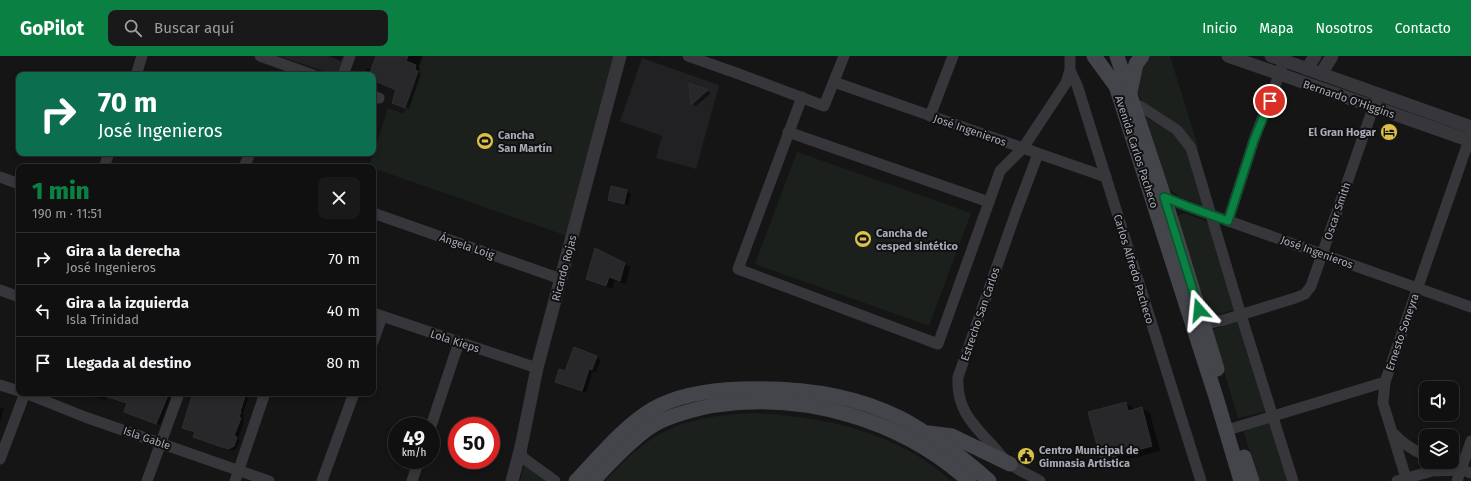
<!DOCTYPE html>
<html lang="es">
<meta charset="utf-8">
<style>
:root{--surface:#101010;--page:#191919;--text:#f1f3f6;--muted:#9c9d9f;--line:#303030;--accent:#0b8043}
body{margin:0;font-family:"Fira Sans",sans-serif;background:var(--page);color:var(--text);height:100vh;display:flex;flex-direction:column;font-size:15px;white-space:nowrap}
*{box-sizing:border-box;margin:0}
p{font-size:13px;color:var(--muted)}
.icon{flex:none;width:22px;height:22px;fill:none;stroke:currentColor;stroke-width:2;stroke-linecap:round;stroke-linejoin:round}
.map{position:relative;flex:1;overflow:hidden}
.side{position:absolute;left:16px;top:108px;width:360px;height:232px;display:flex;flex-direction:column;background:var(--surface);border-radius:8px;box-shadow:0 2px 6px #0003,0 0 0 1px var(--line)}
.side>*{flex:none}
.banner{position:absolute;left:16px;top:16px;width:360px;height:84px;border-radius:8px;box-shadow:0 2px 6px #0003,0 0 0 1px var(--line);background:#0b6e4f;color:#fff;overflow:hidden}
.tools{position:absolute;left:1419px;top:325px;display:grid;gap:8px}
.tools a{display:grid;place-items:center;width:40px;height:40px;border-radius:8px;background:var(--surface);box-shadow:0 2px 6px #0003,0 0 0 1px var(--line);font-size:20px}
.speed{position:absolute;left:388px;top:361px;display:flex;gap:8px;font-size:20px;font-weight:700;text-align:center}
.speed>*{display:grid;place-content:center;width:52px;height:52px;border-radius:50%;background:var(--surface);box-shadow:0 2px 6px #0003,0 0 0 1px var(--line);line-height:1}
.speed small{font-size:10px;font-weight:400}
.speed .limit{border:6px solid #d22;background:#fff;color:#111}
.pin{position:absolute;display:grid;place-items:center;width:34px;height:34px;color:#fff;margin:-17px;border:2px solid #fff;border-radius:50%;box-shadow:0 1px 4px #0007}
.me{position:absolute;width:44px;margin:-22px;rotate:342deg;stroke-linejoin:round;filter:drop-shadow(0 0 3px #0008)}
.turn{display:flex;align-items:center;gap:14px;height:84px;padding:0 16px;font-size:18px}
.turn .icon{width:52px;height:52px;stroke-width:2.5}
.turn b{display:block;font-size:28px;line-height:34px}
.round{display:grid;place-items:center;flex:none;width:42px;height:42px;border-radius:8px;background:var(--page)}
.overview{display:flex;align-items:center;justify-content:space-between;height:68px;padding:0 16px}
h1{font-size:24px;font-weight:800;line-height:30px;color:var(--accent)}
ul{padding:0;list-style:none}
li{display:flex;align-items:center;gap:12px;height:52px;padding:0 16px;border-top:1px solid var(--line)}
li div{flex:1}
li b{display:block;font-size:15px}
li em{font-style:normal}
header{display:flex;align-items:center;gap:24px;box-sizing:border-box;height:56px;padding:0 20px;background:var(--accent);color:#fff}
header strong{font-size:19px}
nav{display:flex;gap:22px;margin-inline-start:auto;font-size:14px}
.search{width:280px;height:36px;background:var(--page);display:flex;align-items:center;gap:10px;box-sizing:border-box;padding:0 14px;border-radius:8px;color:var(--muted);font-size:15px}
.map>svg:first-child{display:block}
.built{fill:#212123}
.green{fill:#1b201d}
.shadow{fill:#0007}
.building{fill:#28282a;stroke:#2f2f32}
.lines{fill:none;stroke-linecap:round;stroke-linejoin:round}
.minor{stroke:#36363b;stroke-width:11}
.tertiary{stroke:#36363b;stroke-width:13}
.secondary{stroke:#44454a;stroke-width:15}
.route-casing{stroke:#07532c;stroke-width:10}
.route{stroke:#0b8043;stroke-width:7}
.labels{text-anchor:middle;stroke-width:4;stroke-linejoin:round;paint-order:stroke}
.street-label{font-size:11px;fill:#a8aab5;stroke:#101011}
.poi-label{font-size:11px;font-weight:bold;fill:#a8aab5;stroke:#101011;text-anchor:start}
</style>
<header>
<strong>GoPilot</strong>
<div class="search"><svg class="icon" aria-label="search" viewBox="0 0 24 24"><circle cx="10" cy="10" r="6"/><path d="M15 15l6 6"/></svg>Buscar aquí</div>
<nav><a>Inicio</a><a>Mapa</a><a>Nosotros</a><a>Contacto</a></nav>
</header>
<div class="map">
<svg width="1471" height="425" viewBox="0 0 1471 425">
<rect width="100%" height="100%" fill="#151516"/>
<g class="built">
<polygon points="279,0 345,0 339,16 332,18"/>
<polygon points="642,2 719,29 696,113 656,102 662,80 620,65"/>
</g>
<g class="green">
<polygon points="423,0 615,0 567,180 373,112 373,111 369,111 388,52 404,58"/>
<path d="M1148,0H1170L1199,94C1193,87 1187,78 1180,73C1164,60 1127,45 1137,19C1140,12 1145,6 1148,0Z"/>
<polygon points="1147,62 1175,79 1186,93 1202,147 1200,148 1180,141 1166,130 1145,63"/>
<polygon points="797,96 971,157 929,270 755,208"/>
<polygon points="1184,157 1208,166 1235,253 1233,254 1213,260 1206,258 1177,162 1179,159"/>
<polygon points="1238,265 1267,355 1238,362 1212,274"/>
<path d="M752,357C822,360 898,376 951,425H605C652,373 682,361 752,357Z"/>
<polygon points="1270,366 1288,425 1259,425 1243,374"/>
<polygon points="525,407 547,425 520,425"/>
</g>
<g class="shadow">
<polygon points="329,0 343,0 341,5"/>
<polygon points="379,0 422,0 418,11 420,12 419,16 421,18 409,53 393,47 397,34 373,24 373,19 365,19 367,12 372,14"/>
<polygon points="690,28 708,35 711,37 696,50 692,48"/>
<polygon points="626,135 631,138 628,149 609,143"/>
<polygon points="624,208 630,211 626,228 615,224 612,233 587,223"/>
<polygon points="575,293 601,304 596,316 593,315 586,337 560,328"/>
<polygon points="71,337 169,337 169,338 171,340 160,369 128,357 128,348 106,340 105,344 92,340 92,342 81,338 80,340"/>
<polygon points="194,337 250,337 243,358 244,359 243,364 244,365 238,383 240,384 237,392 233,395 198,382 196,377 183,372"/>
<polygon points="1125,347 1134,352 1134,354 1142,352 1150,357 1160,395 1110,408 1102,403"/>
<polygon points="0,351 4,353 0,366"/>
</g>
<g class="building">
<polygon points="376,0 408,0 406,5 416,9 415,14 418,15 405,52 392,47 396,34 373,24 373,19 369,19"/>
<polygon points="689,27 708,34 691,49"/>
<polygon points="611,130 627,134 624,148 608,144"/>
<polygon points="595,192 625,207 620,225 609,221 606,230 586,223"/>
<polygon points="574,291 597,300 592,314 589,313 582,335 555,326 559,313 565,315"/>
<polygon points="101,337 169,337 156,368 124,356 127,347 101,339"/>
<polygon points="193,337 246,337 240,356 241,356 239,361 241,362 234,380 237,381 234,390 229,393 219,390 193,381 195,376 182,372"/>
<polygon points="1126,346 1128,355 1142,351 1152,390 1101,404 1088,356"/>
</g>
<g class="lines">
<g class="minor">
<polyline points="260,0 313,19"/>
<polyline points="688,0 739,18 824,50 844,0"/>
<polyline points="1070,0 1070,14 1077,29 1201,425"/>
<polyline points="136,19 142,0"/>
<polyline points="343,19 350,0"/>
<polyline points="834,26 1106,121"/>
<polyline points="373,40 379,42"/>
<polyline points="1135,54 1140,50 1177,74 1191,92 1241,259 1293,425"/>
<polyline points="930,60 953,0"/>
<polyline points="788,76 989,146 938,288 738,213 802,41"/>
<path d="M1038,98L1016,156L958,321C956,351 971,367 991,388C997,394 1003,403 1010,408C1019,415 1030,419 1040,425"/>
<polyline points="104,111 109,97"/>
<polyline points="244,111 250,97"/>
<polyline points="0,121 19,128"/>
<polyline points="1164,141 1189,151 1471,251"/>
<polyline points="989,146 1000,115 1023,92 1066,27 1070,14"/>
<polyline points="373,157 561,223"/>
<polyline points="1228,165 1254,84 1282,11"/>
<polyline points="0,234 19,241"/>
<polyline points="373,257 537,312"/>
<polyline points="1204,268 1224,264 1295,242 1305,238 1311,230 1378,38"/>
<polyline points="373,286 382,261"/>
<polyline points="1385,326 1383,347 1406,422"/>
<polyline points="0,329 19,335"/>
<polyline points="25,337 85,361 269,425"/>
<polyline points="431,370 459,286"/>
<polyline points="1234,372 1385,326 1471,78"/>
<path d="M1394,378C1403,388 1413,394 1426,400"/>
<polyline points="521,391 522,401 555,425"/>
<polyline points="0,403 25,337"/>
<polyline points="1441,406 1471,417"/>
<polyline points="147,425 179,337"/>
<polyline points="235,425 265,337"/>
<polyline points="322,425 354,337"/>
<polyline points="412,425 419,404"/>
<polyline points="1397,425 1432,415 1461,414"/>
<polyline points="1457,425 1471,385"/>
</g>
<g class="tertiary">
<polyline points="1228,0 1471,85"/>
<polyline points="1271,0 1471,71"/>
<polyline points="1307,13 1315,0"/>
<polyline points="1321,18 1332,0"/>
<polyline points="512,425 521,391 537,312 620,0"/>
</g>
<g class="secondary">
<polyline points="1094,0 1116,30 1216,341 1241,425"/>
<polyline points="1117,0 1164,141 1217,313"/>
<polyline points="1130,36 1136,8 1142,0"/>
<polyline points="929,377 952,380 1010,408"/>
<polyline points="1244,401 1252,425"/>
<path d="M576,425C600,400 623,371 653,353C679,338 712,334 741,333C794,331 849,337 898,361C911,367 924,376 936,384C955,396 973,410 989,425"/>
<path d="M593,425C608,408 636,379 655,368C674,358 695,353 716,349C805,336 902,364 969,425"/>
</g>
</g>
<g class="lines">
<g class="route-casing">
<polyline id="route" points="1199,254 1164,141 1189,151 1228,165 1254,84 1270,45"/>
</g>
<use href="#route" class="route"/>
</g>
<defs>
<g id="hotel-disc" transform="scale(0.9)"><circle r="9.5" fill="#dbc148" stroke="#101011"/><path d="M-6-4.5h1.5V1H6V5H4.5V3h-9V5H-6ZM-4 0a1.8 1.8 0 1 1 3.6 0ZM.5 0V-2.5h3Q6-2.5 6 0Z" fill="#111"/></g>
<g id="stadium-disc" transform="scale(0.9)"><circle r="9.5" fill="#dbc148" stroke="#101011"/><path d="M0-5a6.5 5 0 1 0 0 10a6.5 5 0 1 0 0-10ZM-3.5-1.8h7v3.6h-7Z" fill="#111"/></g>
<g id="civic-disc" transform="scale(0.9)"><circle r="9.5" fill="#dbc148" stroke="#101011"/><path d="M-.6-6.5H3V-4.5H.6V-3L4-1V1h2V6H-6V1h2V-1L-.6-3ZM-1.2 2.5V6h2.4V2.5Z" fill="#111"/></g>
</defs>
<g fill-rule="evenodd">
<use href="#hotel-disc" x="1389" y="76"/>
<use href="#stadium-disc" x="485" y="85"/>
<use href="#stadium-disc" x="863" y="183"/>
<use href="#civic-disc" x="1026" y="400"/>
</g>
<g class="labels">
<g class="street-label">
<text transform="translate(1349 43) rotate(19)" y="4">Bernardo O'Higgins</text>
<text transform="translate(970 74) rotate(19)" y="4">José Ingenieros</text>
<text transform="translate(1137 96) rotate(72)" y="4">Avenida Carlos Pacheco</text>
<text transform="translate(1337 155) rotate(-71)" y="4">Oscar Smith</text>
<text transform="translate(467 190) rotate(19)" y="4">Ángela Loig</text>
<text transform="translate(1317 196) rotate(20)" y="4">José Ingenieros</text>
<text transform="translate(564 212) rotate(-75)" y="4">Ricardo Rojas</text>
<text transform="translate(1134 213) rotate(73)" y="4">Carlos Alfredo Pacheco</text>
<text transform="translate(980 258) rotate(-71)" y="4">Estrecho San Carlos</text>
<text transform="translate(1402 276) rotate(-71)" y="4">Ernesto Soneyra</text>
<text transform="translate(455 285) rotate(18)" y="4">Lola Kieps</text>
<text transform="translate(147 382) rotate(19)" y="4">Isla Gable</text>
</g>
<g class="poi-label">
<text x="1376" y="80" text-anchor="end">El Gran Hogar</text>
<text x="498" y="83">Cancha<tspan x="498" dy="13">San Martín</tspan></text>
<text x="876" y="181">Cancha de<tspan x="876" dy="13">cesped sintético</tspan></text>
<text x="1039" y="398">Centro Municipal de<tspan x="1039" dy="13">Gimnasia Artistica</tspan></text>
</g>
</g>
</svg>
<div class="tools">
<a><svg class="icon" aria-label="sound" viewBox="0 0 24 24"><path d="M4 9h4l5-4v14l-5-4H4zM17 9q2 3 0 6"/></svg></a>
<a><svg class="icon" aria-label="layers" viewBox="0 0 24 24"><path d="M12 4l9 5-9 5-9-5zM3 14l9 5 9-5"/></svg></a>
</div>
<div class="speed"><div>49<small>km/h</small></div><div class="limit">50</div></div>
<div class="pin" style="left:1270px;top:45px;background:#d93025"><svg class="icon" aria-label="arrive" viewBox="0 0 24 24"><path d="M6 21V4h12l-3 4 3 4H6"/></svg></div>
<svg class="me" style="left:1199px;top:254px" viewBox="-20 -20 40 40"><path d="M0-17L14 15 0 8-14 15z" fill="#0b8043" stroke="#fff" stroke-width="4"/></svg>
<div class="banner">
<div class="turn"><svg class="icon" aria-label="right" viewBox="0 0 24 24"><path d="M7 20v-9h11M14 6l5 5-5 5"/></svg><div><b>70 m</b>José Ingenieros</div></div>
</div>
<section class="side">
<div class="overview"><div><h1>1 min</h1><p>190 m · 11:51</p></div><a class="round"><svg class="icon" aria-label="close" viewBox="0 0 24 24"><path d="M6 6l12 12M18 6L6 18"/></svg></a></div>
<ul>
<li><svg class="icon" aria-label="right" viewBox="0 0 24 24"><path d="M7 20v-9h11M14 6l5 5-5 5"/></svg><div><b>Gira a la derecha</b><p>José Ingenieros</p></div><em>70 m</em></li>
<li><svg class="icon" aria-label="left" viewBox="0 0 24 24"><path d="M17 20v-9H6M10 6l-5 5 5 5"/></svg><div><b>Gira a la izquierda</b><p>Isla Trinidad</p></div><em>40 m</em></li>
<li><svg class="icon" aria-label="arrive" viewBox="0 0 24 24"><path d="M6 21V4h12l-3 4 3 4H6"/></svg><div><b>Llegada al destino</b></div><em>80 m</em></li>
</ul>
</section>
</div>
